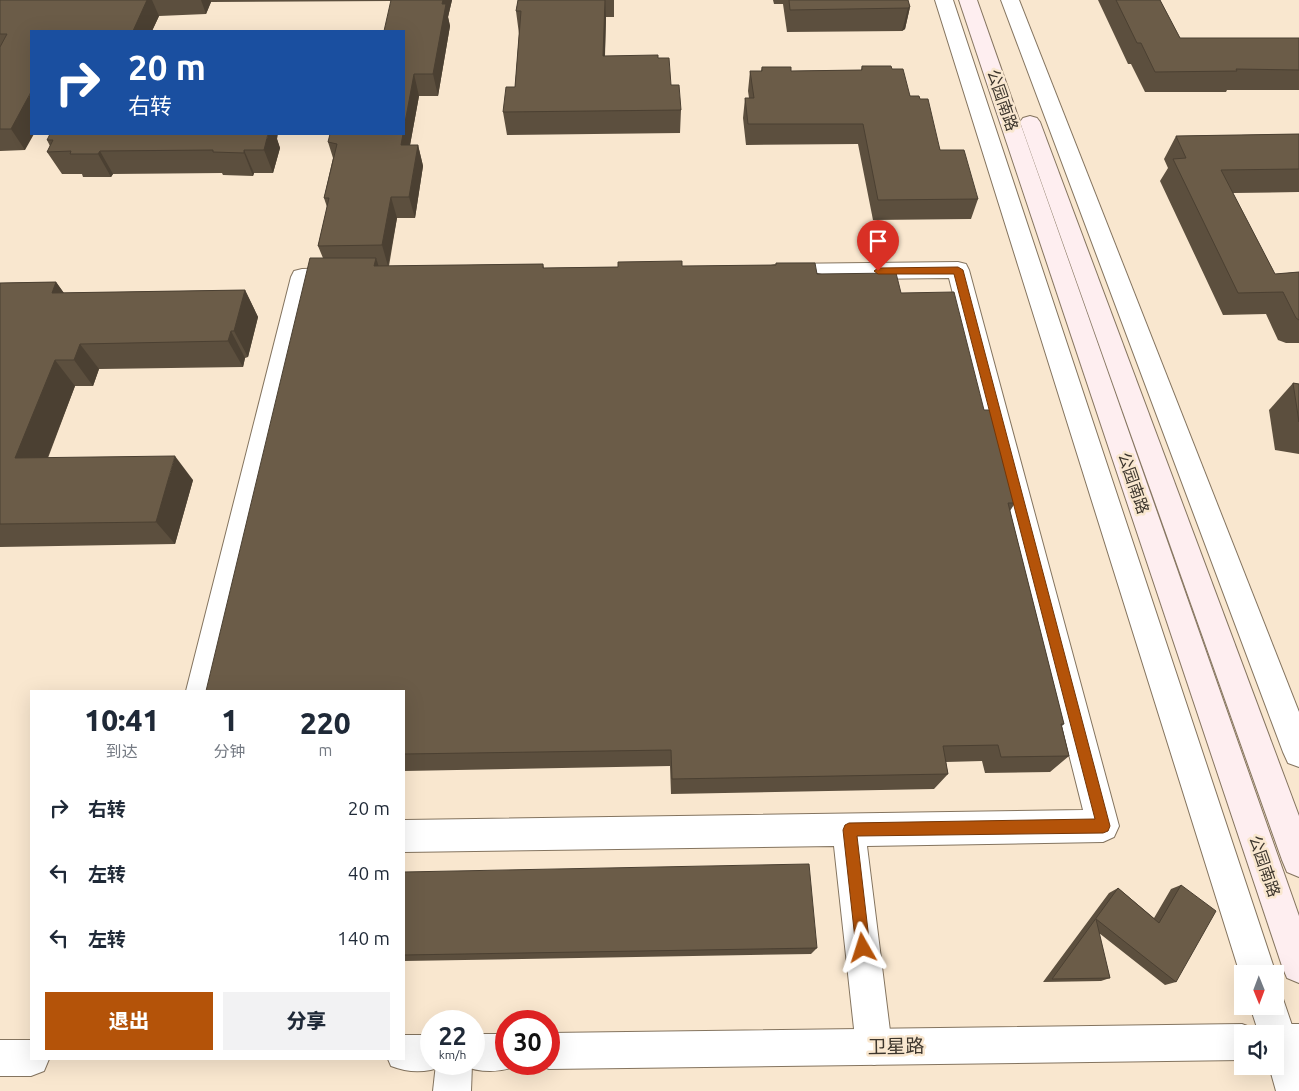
<!DOCTYPE html>
<html lang="zh">
<meta charset="utf-8">
<style>
:root{--surface:#fff;--page:#f2f2f3;--text:#1f2937;--muted:#747a83;--accent:#b45309}
body{margin:0;font-family:Ubuntu,"Noto Sans SC",sans-serif;background:var(--page);color:var(--text);height:100vh;display:flex;flex-direction:column;font-size:19px;white-space:nowrap}
*{box-sizing:border-box;margin:0}
p{font-size:16px;color:var(--muted)}
.icon{flex:none;width:28px;height:28px;fill:none;stroke:currentColor;stroke-width:2;stroke-linecap:round;stroke-linejoin:round}
.map{position:relative;flex:1;overflow:hidden}
.side{position:absolute;left:30px;top:690px;width:375px;height:370px;display:flex;flex-direction:column;background:var(--surface);border-radius:0px;box-shadow:0 5px 20px #0002}
.side>*{flex:none}
.banner{position:absolute;left:30px;top:30px;width:375px;height:105px;border-radius:0px;box-shadow:0 5px 20px #0002;background:#1a4fa0;color:#fff;overflow:hidden}
.needle{width:32px;rotate:179deg}
.controls{position:absolute;left:1234px;top:965px;display:grid;gap:10px}
.controls a{display:grid;place-items:center;width:50px;height:50px;border-radius:0px;background:var(--surface);box-shadow:0 5px 20px #0002;font-size:25px}
.speed{position:absolute;left:420px;top:1010px;display:flex;gap:10px;font-size:25px;font-weight:700;text-align:center}
.speed>*{display:grid;place-content:center;width:65px;height:65px;border-radius:50%;background:var(--surface);box-shadow:0 5px 20px #0002;line-height:1}
.speed small{font-size:12px;font-weight:400}
.speed .limit{border:8px solid #d22;background:#fff;color:#111}
.pin{position:absolute;display:grid;place-items:center;width:42px;height:42px;color:#fff;margin:-51px -21px;border-radius:50% 50% 50% 0;rotate:-45deg;box-shadow:0 0 5px #0007}
.pin .icon{rotate:45deg}
.me{position:absolute;width:55px;margin:-28px;rotate:354deg;stroke-linejoin:round;filter:drop-shadow(0 0 4px #0008)}
.turn{display:flex;align-items:center;gap:18px;height:105px;padding:0 15px;font-size:22px}
.turn .icon{width:65px;height:65px;stroke-width:2.5}
.turn b{display:block;font-size:35px;line-height:42px}
.eta{display:flex;justify-content:space-evenly;align-items:center;height:85px;text-align:center}
.eta b{font-size:30px;font-weight:800;line-height:35px}
.cta{display:flex;gap:10px;margin-top:auto;padding:10px 15px}
.cta a{flex:1;height:58px;border-radius:0px;background:var(--accent);color:#fff;font-size:20px;font-weight:800;line-height:58px;text-align:center}
.cta a+a{background:var(--page);color:var(--text)}
ul{padding:0;list-style:none}
li{display:flex;align-items:center;gap:15px;height:65px;padding:0 15px}
li div{flex:1}
li b{display:block;font-size:19px}
li em{font-style:normal}
.map>svg:first-child{display:block}
.lines{fill:none;stroke-linecap:round;stroke-linejoin:round}
.minor-casing{stroke:#84745f;stroke-width:2}
.tertiary-casing{stroke:#84745f;stroke-width:2}
.secondary-casing{stroke:#84745f;stroke-width:2}
.minor{fill:#fff;fill-rule:evenodd}
.tertiary{fill:#fff;fill-rule:evenodd}
.secondary{fill:#feeef0;fill-rule:evenodd}
.wall{fill:#5c4f3e}
.shaded-wall{fill:#4b4032}
.building{fill:#6b5c48;stroke:#4b4032}
.route{fill:#b45309;stroke:#753606}
.labels{text-anchor:middle;stroke-width:5;stroke-linejoin:round;paint-order:stroke}
.street-label{font-size:16px;fill:#3d362d;stroke:#f9e7cf}
.near-street-label{font-size:19px;fill:#3d362d;stroke:#f9e7cf}
</style>
<div class="map">
<svg width="1299" height="1091" viewBox="0 0 1299 1091">
<rect width="100%" height="100%" fill="#f9e7cf"/>
<g class="lines">
<g class="minor-casing">
<g id="minor">
<polygon points="935,0 953,0 1276,974 1275,975 1242,974 1242,979 1240,974"/>
<polygon points="1001,0 1019,0 1299,712 1299,767 1288,763 1283,752"/>
<polygon points="958,262 966,264 969,270 1119,826 1114,837 1103,842 867,846 892,1047 887,1060 874,1065 861,1060 856,1047 834,846 404,852 404,820 1083,810 949,278 779,280 771,278 768,272 771,266 779,264"/>
<polygon points="344,268 352,270 355,276 352,282 344,284 312,285 216,691 186,691 291,277 294,271 302,269"/>
<polygon points="1275,991 1281,993 1299,1046 1299,1091 1276,1091 1269,1066 1275,1066 1275,1034 1259,1034 1250,1006 1275,1006"/>
<polygon points="436,1064 472,1064 471,1091 433,1091"/>
</g>
</g>
<g class="tertiary-casing">
<g id="tertiary">
<polygon points="1242,1024 1255,1029 1257,1034 1242,1034 1242,1060 549,1069 536,1064 549,1064 549,1033"/>
<polygon points="1275,1024 1299,1024 1299,1060 1275,1060 1275,1034 1260,1034 1262,1029"/>
<path d="M474,1034H506V1064L519,1065C500,1073 480,1073 461,1065L474,1064Z"/>
<path d="M404,1035H431V1064H445L444,1066C426,1073 409,1073 391,1066L388,1059H404Z"/>
<polygon points="0,1040 31,1040 31,1059 49,1059 44,1071 31,1076 0,1076"/>
</g>
</g>
<g class="secondary-casing">
<g id="secondary">
<polygon points="959,0 977,0 1299,916 1299,983 1287,978 1282,966"/>
<polygon points="1030,116 1037,118 1040,122 1299,816 1299,877 1287,872 1282,860 1020,122 1023,118"/>
</g>
</g>
<use href="#minor" class="minor"/>
<use href="#tertiary" class="tertiary"/>
<use href="#secondary" class="secondary"/>
</g>
<g class="wall">
<polygon points="0,0 452,0 448,17 450,26 438,96 419,96 410,145 418,145 423,166 415,218 397,218 389,266 543,264 544,268 776,265 776,263 901,293 984,410 1015,503 1010,511 1064,724 1062,726 1069,756 1050,772 985,773 982,761 946,762 948,774 934,789 671,794 670,766 404,771 404,691 323,258 318,246 327,207 324,198 333,158 328,142 404,134 391,1 211,2 206,14 159,16 152,31 31,31 25,150 0,151"/>
<polygon points="518,0 614,0 614,17 606,17 605,56 658,58 671,85 681,110 680,133 507,135 503,112 515,87 519,34 516,11"/>
<polygon points="773,0 908,0 910,7 905,29 902,31 787,32 783,4 774,4"/>
<polygon points="1098,0 1160,0 1180,38 1299,38 1299,90 1227,90 1226,92 1145,92 1131,64 1128,64"/>
<polygon points="862,66 892,69 910,96 920,99 940,150 978,199 971,219 873,220 858,144 746,145 743,118 745,98 749,98 748,91 750,71 761,71 762,67 791,71 861,70"/>
<polygon points="1299,134 1299,192 1233,193 1275,274 1299,272 1299,343 1286,343 1278,340 1266,314 1223,315 1160,181 1168,168 1164,159 1176,136"/>
<polygon points="277,139 280,148 273,173 254,173 253,176 223,175 222,173 113,174 111,177 83,177 82,174 62,174 47,152 50,146 47,140"/>
<polygon points="56,282 64,293 245,290 258,317 248,357 245,358 243,367 99,369 93,386 75,386 48,458 193,480 175,544 0,547 0,283"/>
<polygon points="1293,383 1299,384 1299,454 1275,450 1269,410"/>
<polygon points="404,872 817,948 811,954 404,961"/>
<polygon points="1181,885 1176,982 1165,985 1099,933 1110,978 1101,981 1043,982 1109,893 1118,888 1154,918 1171,889"/>
</g>
<g class="shaded-wall">
<polygon points="147,0 152,0 159,16 152,31 133,31"/>
<polygon points="201,0 210,0 211,2 206,14"/>
<polygon points="443,0 452,0 448,17 450,26 438,96 433,74"/>
<polygon points="605,0 606,17 604,79 603,56"/>
<polygon points="910,7 905,29 902,31 908,8"/>
<polygon points="414,74 419,96 406,167 401,145 403,134 404,134 404,128"/>
<polygon points="31,92 31,134 34,134 25,150 11,129"/>
<polygon points="268,134 278,134 277,139 280,148 273,173 264,150"/>
<polygon points="418,145 423,166 415,218 409,197"/>
<polygon points="244,150 254,173 253,176 244,153"/>
<polygon points="100,151 113,174 111,177 98,154"/>
<polygon points="391,197 397,218 388,266 382,245"/>
<polygon points="376,258 385,286 374,266"/>
<polygon points="56,282 75,309 52,293"/>
<polygon points="245,290 258,317 248,357 234,331"/>
<polygon points="231,331 245,358 243,367 228,341"/>
<polygon points="80,344 99,369 93,386 74,360"/>
<polygon points="55,360 75,386 38,482 15,458"/>
<polygon points="175,456 193,480 175,544 156,522"/>
</g>
<g class="building">
<polygon points="0,0 147,0 133,31 31,31 31,92 11,129 0,129 0,47 7,34 0,34"/>
<polygon points="391,0 443,0 442,4 446,4 433,74 414,74 404,128 404,31 384,31"/>
<polygon points="518,0 605,0 603,56 658,55 658,58 669,58 671,85 679,85 681,110 503,112 506,87 515,87 521,11 516,11"/>
<polygon points="789,0 908,0 910,7 908,8 790,10"/>
<polygon points="1116,0 1160,0 1180,38 1299,38 1299,70 1236,69 1237,71 1155,72 1141,43 1137,43"/>
<polygon points="862,66 891,66 892,69 903,69 910,96 919,96 920,99 928,99 940,150 964,150 978,199 878,200 863,124 748,124 745,98 754,98 750,71 762,71 762,67 791,67 791,71 862,70"/>
<polygon points="50,134 268,134 264,150 244,150 244,153 213,152 213,150 100,151 98,154 70,154 71,151 47,152 53,140 47,140"/>
<polygon points="330,134 403,134 401,145 418,145 409,197 391,197 382,245 318,246 329,198 324,198 337,144 328,142"/>
<polygon points="1299,134 1299,169 1221,170 1275,274 1299,272 1299,320 1296,318 1283,292 1238,293 1173,159 1186,158 1176,136"/>
<polygon points="310,258 376,258 374,266 543,264 543,268 618,267 618,262 682,261 682,266 776,265 776,263 815,263 817,274 896,273 901,293 954,292 984,410 991,410 1015,503 1008,503 1064,724 1061,724 1069,756 1001,757 998,745 943,746 948,774 672,779 671,750 404,754 404,691 206,691"/>
<polygon points="56,282 52,293 245,290 234,331 231,331 228,341 80,344 74,360 55,360 15,458 175,456 156,522 0,524 0,283"/>
<polygon points="1293,383 1299,384 1299,422"/>
<polygon points="809,864 817,948 404,955 404,872"/>
<polygon points="1181,885 1216,911 1176,982 1096,919 1110,978 1052,979 1118,888 1159,923"/>
</g>
<polygon class="route" points="958,267 963,270 1110,826 1108,831 1103,833 857,836 870,948 868,953 863,955 858,953 856,948 843,830 845,825 849,823 1095,819 954,274 878,274 874,271 878,268"/>
<g class="labels">
<g class="street-label">
<text transform="translate(1003 100) rotate(71)" y="6">公园南路</text>
<text transform="translate(1134 483) rotate(71)" y="6">公园南路</text>
<text transform="translate(1265 866) rotate(71)" y="6">公园南路</text>
</g>
<g class="near-street-label">
<text transform="translate(896 1046) rotate(-1)" y="7">卫星路</text>
</g>
</g>
</svg>
<div class="controls">
<a><svg class="needle" viewBox="-14 -14 28 28"><path d="M0-13l5 13h-10z" fill="#e53935"/><path d="M0 13l5-13h-10z" fill="#747a83"/></svg></a>
<a><svg class="icon" aria-label="sound" viewBox="0 0 24 24"><path d="M4 9h4l5-4v14l-5-4H4zM17 9q2 3 0 6"/></svg></a>
</div>
<div class="speed"><div>22<small>km/h</small></div><div class="limit">30</div></div>
<div class="pin" style="left:878px;top:271px;background:#d93025"><svg class="icon" aria-label="arrive" viewBox="0 0 24 24"><path d="M6 21V4h12l-3 4 3 4H6"/></svg></div>
<svg class="me" style="left:863px;top:948px" viewBox="-20 -20 40 40"><path d="M0-17L14 15 0 8-14 15z" fill="#b45309" stroke="#fff" stroke-width="4"/></svg>
<div class="banner">
<div class="turn"><svg class="icon" aria-label="right" viewBox="0 0 24 24"><path d="M7 20v-9h11M14 6l5 5-5 5"/></svg><div><b>20 m</b>右转</div></div>
</div>
<section class="side">
<div class="eta">
<div><b>10:41</b><p>到达</p></div>
<div><b>1</b><p>分钟</p></div>
<div><b>220</b><p>m</p></div>
</div>
<ul>
<li><svg class="icon" aria-label="right" viewBox="0 0 24 24"><path d="M7 20v-9h11M14 6l5 5-5 5"/></svg><div><b>右转</b></div><em>20 m</em></li>
<li><svg class="icon" aria-label="left" viewBox="0 0 24 24"><path d="M17 20v-9H6M10 6l-5 5 5 5"/></svg><div><b>左转</b></div><em>40 m</em></li>
<li><svg class="icon" aria-label="left" viewBox="0 0 24 24"><path d="M17 20v-9H6M10 6l-5 5 5 5"/></svg><div><b>左转</b></div><em>140 m</em></li>
</ul>
<div class="cta"><a>退出</a><a>分享</a></div>
</section>
</div>
